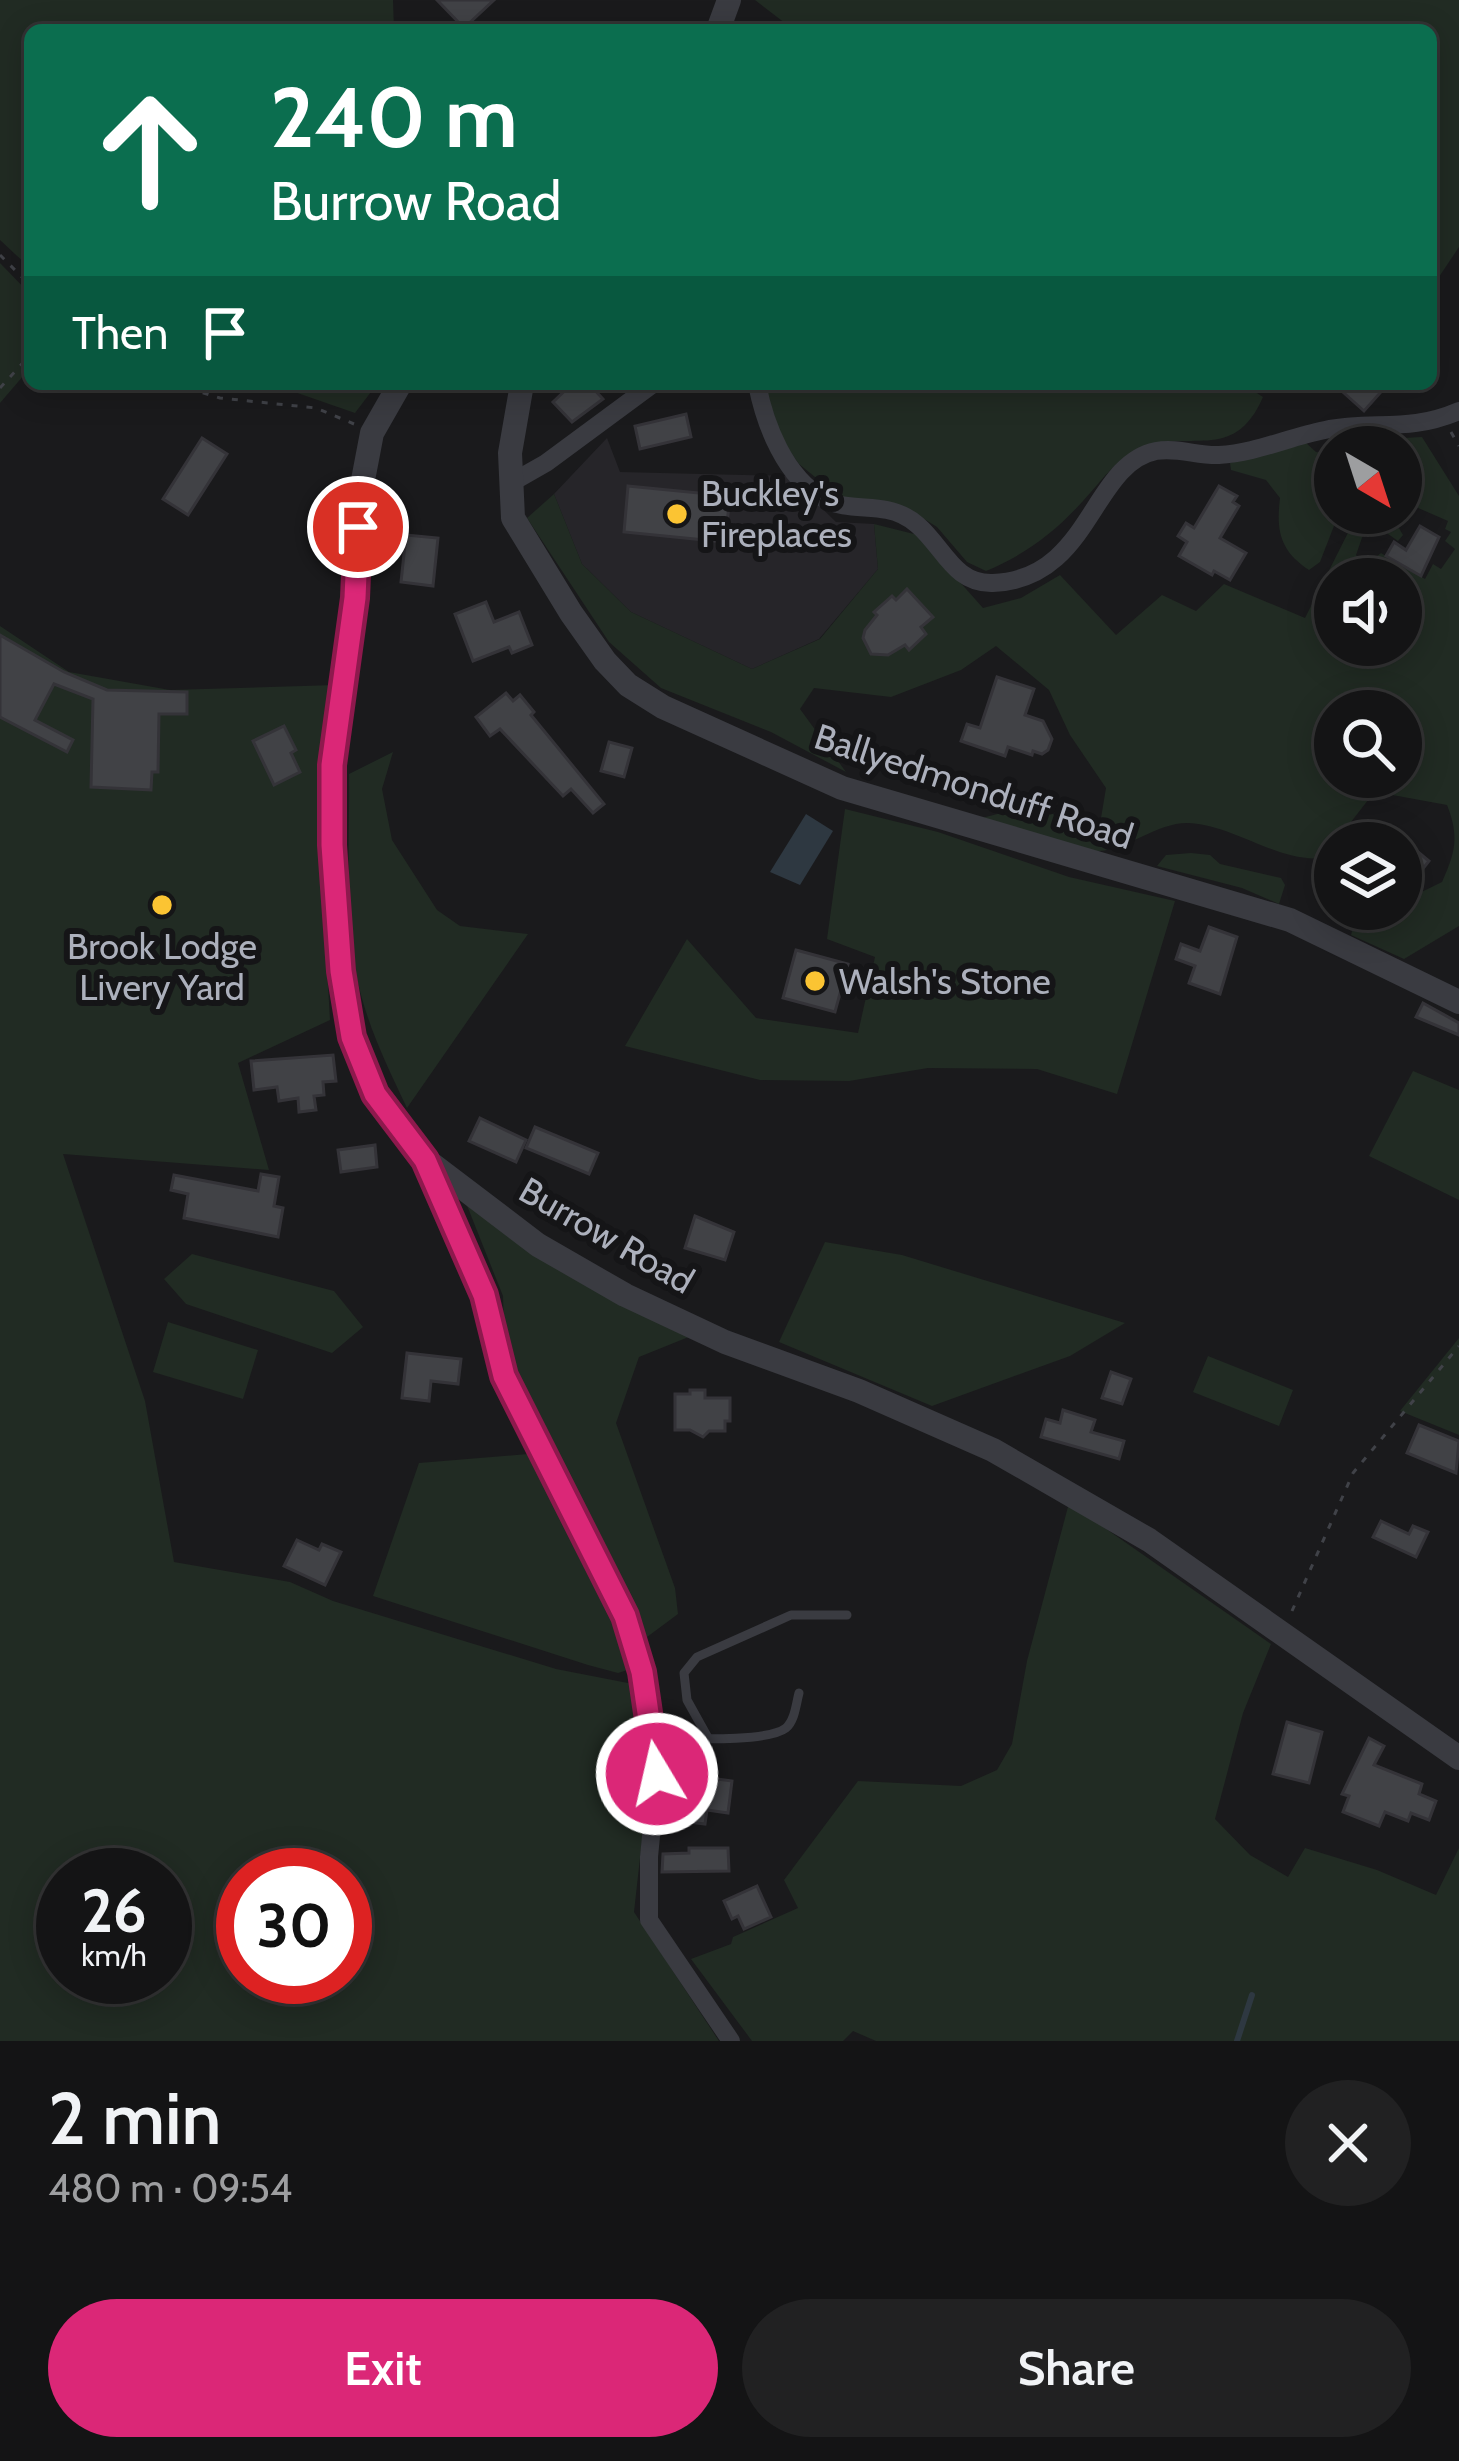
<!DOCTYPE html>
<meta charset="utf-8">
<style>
:root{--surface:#141415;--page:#212122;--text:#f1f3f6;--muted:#9d9ea0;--line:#333334;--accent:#db2777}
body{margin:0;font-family:Cabin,sans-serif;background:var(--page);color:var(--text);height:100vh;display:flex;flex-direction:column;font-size:45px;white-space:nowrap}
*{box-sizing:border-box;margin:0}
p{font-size:39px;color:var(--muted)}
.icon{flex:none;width:66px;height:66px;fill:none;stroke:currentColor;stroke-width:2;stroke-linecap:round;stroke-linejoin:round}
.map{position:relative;height:2041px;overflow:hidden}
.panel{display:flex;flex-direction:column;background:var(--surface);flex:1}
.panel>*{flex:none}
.top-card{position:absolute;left:24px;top:24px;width:1413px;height:366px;border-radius:18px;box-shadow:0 6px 30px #0003,0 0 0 3px var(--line);background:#0b6e4f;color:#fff;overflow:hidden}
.needle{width:78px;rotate:141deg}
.controls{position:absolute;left:1314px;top:426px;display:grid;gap:24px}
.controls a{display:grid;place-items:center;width:108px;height:108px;border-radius:50%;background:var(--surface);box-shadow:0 6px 30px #0003,0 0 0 3px var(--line);font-size:60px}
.speed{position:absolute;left:36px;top:1848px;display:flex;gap:24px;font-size:60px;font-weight:700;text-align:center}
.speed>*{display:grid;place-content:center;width:156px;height:156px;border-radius:50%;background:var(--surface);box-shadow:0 6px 30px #0003,0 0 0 3px var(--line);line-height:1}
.speed small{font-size:30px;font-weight:400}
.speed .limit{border:18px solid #d22;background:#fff;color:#111}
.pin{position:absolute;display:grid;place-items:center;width:102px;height:102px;color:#fff;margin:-51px;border:6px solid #fff;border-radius:50%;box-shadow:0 3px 12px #0007}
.me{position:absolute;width:132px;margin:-66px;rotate:351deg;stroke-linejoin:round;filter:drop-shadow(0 0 9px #0008)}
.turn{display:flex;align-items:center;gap:42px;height:252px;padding:0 48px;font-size:54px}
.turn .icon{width:156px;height:156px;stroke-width:2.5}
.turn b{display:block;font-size:84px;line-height:102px}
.then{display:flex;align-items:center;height:114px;padding:0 48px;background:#0003;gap:24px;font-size:45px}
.round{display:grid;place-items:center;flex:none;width:126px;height:126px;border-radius:63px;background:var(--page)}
.head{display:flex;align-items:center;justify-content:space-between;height:204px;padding:0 48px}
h1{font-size:72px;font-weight:600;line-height:90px}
.cta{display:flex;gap:24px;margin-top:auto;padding:24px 48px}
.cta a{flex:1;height:138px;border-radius:72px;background:var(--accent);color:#fff;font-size:48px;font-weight:600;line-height:138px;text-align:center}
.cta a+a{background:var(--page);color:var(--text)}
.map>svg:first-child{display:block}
.built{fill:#262529}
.green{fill:#212b23;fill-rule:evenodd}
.water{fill:#2e3841}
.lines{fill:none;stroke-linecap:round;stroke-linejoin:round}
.stream{stroke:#2e3841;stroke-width:6}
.building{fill:#414246;stroke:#343338;stroke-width:3}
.path{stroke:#404248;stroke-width:3;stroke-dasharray:6 9;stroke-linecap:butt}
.service{stroke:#3a3b41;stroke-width:9}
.minor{stroke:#3a3b41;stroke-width:18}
.tertiary{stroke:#3a3b41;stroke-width:24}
.route-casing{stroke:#8e194d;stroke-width:30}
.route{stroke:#db2777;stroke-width:21}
.poi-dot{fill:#fbc433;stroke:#151517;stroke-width:4.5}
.labels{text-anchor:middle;stroke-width:12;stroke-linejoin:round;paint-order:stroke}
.poi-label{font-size:36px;fill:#acb0bc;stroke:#151517;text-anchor:start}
.street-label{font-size:36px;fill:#acb0bc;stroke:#151517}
</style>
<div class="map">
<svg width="1459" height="2041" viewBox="0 0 1459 2041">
<rect width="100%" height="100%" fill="#1a1a1c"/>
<polygon class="built" points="607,438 620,472 789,476 836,522 874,524 878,569 819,639 752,669 631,612 582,564 554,494"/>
<g class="green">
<polygon points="0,0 393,0 394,30 30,30 30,268 0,240"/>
<polygon points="755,0 1459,0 1459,247 1431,289 1431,30 794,30"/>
<polygon points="0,263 30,294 30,368 0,403"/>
<polygon points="197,384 377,384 355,413 283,388"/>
<path d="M764,384H1243L1263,397C1233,466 1188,426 1137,450C1114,461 1100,483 1083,501C1055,532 1025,555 986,571L967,562L937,527L910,510L842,499L799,464L782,440Z"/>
<path d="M1422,437L1459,496V926L1404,959L1351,935L1358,909H1401V902L1442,882C1456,851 1459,836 1447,805L1387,794L1379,786L1323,858C1278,863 1237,826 1189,823C1158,822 1129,849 1099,851C1070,852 1010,828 982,818L1042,802L1068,830L1100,824L1106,788L1070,735L1049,690L996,646L961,670L891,697L814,688L800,709L846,772L771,732L661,688L609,642L527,518L554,494L582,564L631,612L752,669L820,639L878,569L874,524L918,535L983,608L1021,598L1060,575L1116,635L1162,595L1196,611L1224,584L1305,618L1358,513H1390L1403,535L1398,541L1374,524L1365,529L1356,555L1362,562L1372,560L1381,553L1425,579L1433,564L1441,569L1455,549L1445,541L1451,532L1445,529L1448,521L1409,504L1401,488L1403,438ZM1335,579H1401V645H1335ZM1335,711H1401V777H1335Z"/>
<path d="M1305,442L1316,452L1335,454V513H1339L1320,562L1309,570C1280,551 1276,531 1280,498L1266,480L1231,470L1230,463Z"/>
<path d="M0,626L69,672L170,690L335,685L317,790L330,1020L238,1063L269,1170L63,1154L145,1401L174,1562L290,1582L333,1601L556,1669L633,1684L647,1795L634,1912L719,2041H0ZM63,1875H165V1977H63ZM243,1875H345V1977H243Z"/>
<path d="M393,752L382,789L392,840L437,910L460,926L528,934L407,1108C388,1068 369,1029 359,987C344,929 350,835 349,774Z"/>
<polygon points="845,809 938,832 1069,877 1175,901 1117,1094 1037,1069 928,1068 849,1081 760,1080 625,1046 687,939 756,1018 858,1033 875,957 827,939"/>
<polygon points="1191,853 1210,855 1220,864 1281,878 1285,885 1279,904 1242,888 1157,866 1166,855"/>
<polygon points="1413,1071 1459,1090 1459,1200 1369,1156"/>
<polygon points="466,1203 696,1334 639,1357 616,1423 675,1588 678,1614 647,1637 512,1368 504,1327 503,1296"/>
<polygon points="825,1242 902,1255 1125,1323 1070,1356 932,1406 779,1342"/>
<polygon points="192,1254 334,1291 363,1327 332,1353 186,1304 164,1279"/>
<polygon points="168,1322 258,1350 243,1399 153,1372"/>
<polygon points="1459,1338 1459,1435 1400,1411"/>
<polygon points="1208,1356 1293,1390 1279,1426 1193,1392"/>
<polygon points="528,1454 614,1613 634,1668 618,1673 588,1665 373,1596 419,1463"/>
<polygon points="1069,1503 1271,1644 1243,1713 1215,1819 1250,1855 1288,1877 1305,1848 1377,1870 1436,1895 1459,1848 1459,2041 876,2041 853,2031 843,2041 752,2041 691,1959 731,1944 733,1937 798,1908 784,1880 858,1781 961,1786 997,1770 1012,1744 1027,1661"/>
</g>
<polygon class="water" points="806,814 833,831 800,885 770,872"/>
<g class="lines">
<polyline class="stream" points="1237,2041 1252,1995"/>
</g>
<g class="building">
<polygon points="437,0 494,0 464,28"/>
<polygon points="572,384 589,384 603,399 572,422 553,402"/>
<polygon points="1334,384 1388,384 1364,411"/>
<polygon points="686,414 691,437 640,449 635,426"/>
<polygon points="202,438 227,454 188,515 163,499"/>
<polygon points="628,486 730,496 725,542 624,532"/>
<polygon points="1219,486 1237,496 1233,502 1239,506 1220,538 1246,553 1230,580 1214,571 1212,575 1179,556 1187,542 1178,536 1186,523 1194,528"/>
<polygon points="1420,526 1439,537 1421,576 1386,556 1394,542 1406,550"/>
<polygon points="406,535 438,538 433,586 401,582"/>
<polygon points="907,589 933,617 921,627 926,634 909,650 905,645 888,655 871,654 863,638 865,630 877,615 874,612 892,596 896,600"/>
<polygon points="486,602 494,622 519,612 532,645 512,653 509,647 473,661 455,614"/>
<polygon points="0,635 64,672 107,690 187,692 187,714 159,714 158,772 152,772 151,790 91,787 93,699 54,684 35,720 73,740 67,752 0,717"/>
<polygon points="997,677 1034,689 1025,715 1043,721 1052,739 1048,750 1042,754 1033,751 1032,755 1008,747 1005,756 961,741 967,724 980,728"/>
<polygon points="506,693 513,701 520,695 534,712 531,715 604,804 593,813 571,789 563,796 500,729 490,736 476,717"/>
<polygon points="284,726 296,750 291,753 300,772 274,785 253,741"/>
<polygon points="609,742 632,748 624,777 601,771"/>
<polygon points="1401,838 1429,861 1414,880 1401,870"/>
<polygon points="1209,927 1237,937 1220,994 1189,983 1195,966 1176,959 1181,944 1200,951"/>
<polygon points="796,950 848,964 835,1012 783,998"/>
<polygon points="1423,1003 1459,1023 1459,1035 1416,1017"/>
<polygon points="333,1055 336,1081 323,1082 324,1095 314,1096 316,1110 299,1112 298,1098 279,1101 277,1087 254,1090 251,1061"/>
<polygon points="480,1118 526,1140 516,1162 469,1141"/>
<polygon points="535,1127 598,1153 589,1174 526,1148"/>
<polygon points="375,1145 377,1167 341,1172 338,1150"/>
<polygon points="261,1174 279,1177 274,1206 283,1208 278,1237 184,1218 188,1194 171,1190 174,1175 258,1191"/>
<polygon points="695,1216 734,1232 725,1260 685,1248"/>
<polygon points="407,1353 461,1359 458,1384 431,1381 429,1401 402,1398"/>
<polygon points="1111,1372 1131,1379 1122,1404 1102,1398"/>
<polygon points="690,1390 705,1390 705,1398 730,1398 730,1421 725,1421 725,1431 709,1431 703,1437 690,1430 675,1430 675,1394 690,1394"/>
<polygon points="1063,1410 1095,1420 1091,1432 1124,1441 1119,1459 1041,1437 1046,1419 1060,1423"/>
<polygon points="1419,1425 1459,1441 1456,1473 1407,1453"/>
<polygon points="1381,1521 1409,1534 1413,1526 1428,1532 1416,1557 1373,1537"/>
<polygon points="297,1540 319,1550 322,1544 341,1552 325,1585 284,1566"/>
<polygon points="1287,1722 1322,1732 1309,1783 1273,1774"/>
<polygon points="1369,1738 1384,1746 1374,1765 1422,1784 1419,1794 1436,1801 1429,1820 1411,1813 1408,1821 1385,1812 1379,1826 1343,1812 1349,1796 1342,1794"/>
<polygon points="703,1777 732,1781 728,1813 707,1810 705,1824 688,1822 693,1781 703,1783"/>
<polygon points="689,1848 728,1848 729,1871 662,1872 663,1854 689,1853"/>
<polygon points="757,1886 771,1917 744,1929 738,1916 732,1919 724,1901"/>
</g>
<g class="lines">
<g class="path">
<polyline points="0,255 30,285"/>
<polyline points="174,384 220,398 316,408 354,424"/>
<polyline points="0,388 30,355"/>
<polyline points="1451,432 1459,446"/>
<polyline points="1292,1611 1353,1473 1459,1346"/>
</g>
<g class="service">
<polyline points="707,1736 687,1700 684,1673 697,1657 791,1615 847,1615"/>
<path d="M653,1738C680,1738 767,1743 786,1728C795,1720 796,1704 799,1693"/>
</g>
<g class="minor">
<path d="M757,384C765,425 785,477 824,499C842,509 867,506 887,510C940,520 942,585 993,583C1091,579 1091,464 1156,451C1177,447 1198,456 1219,455C1256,453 1289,437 1325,430C1374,420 1408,433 1459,411"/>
<polyline points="511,483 546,463 653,384"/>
<polyline points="427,1164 484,1295 504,1376 625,1616 642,1672 657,1774 649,1857 649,1920 731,2041"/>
</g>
<g class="tertiary">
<polyline points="718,30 729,0"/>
<polyline points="400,384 372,433 359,501 355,598 333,754 332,845 341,971 352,1037 375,1094 425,1159 538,1245 625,1295 725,1342 859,1391 993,1450 1149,1540 1459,1758"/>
<polyline points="522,384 510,453 513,518 571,613 605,661 628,685 663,707 842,788 1290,920 1459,1002"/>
</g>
</g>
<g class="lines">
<g class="route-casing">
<polyline id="route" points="358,527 355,598 332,765 332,845 341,971 352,1037 375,1094 425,1160 484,1295 504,1376 625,1616 642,1672 657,1774"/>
</g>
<use href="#route" class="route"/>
</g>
<g class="poi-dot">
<circle cx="677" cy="514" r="12"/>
<circle cx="162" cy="905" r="12"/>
<circle cx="815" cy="981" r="12"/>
</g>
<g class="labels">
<g class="poi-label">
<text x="701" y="506">Buckley's<tspan x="701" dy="41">Fireplaces</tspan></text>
<text x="162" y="959" text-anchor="middle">Brook Lodge<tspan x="162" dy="41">Livery Yard</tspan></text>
<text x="839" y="994">Walsh's Stone</text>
</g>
<g class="street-label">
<text transform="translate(974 786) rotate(18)" y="13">Ballyedmonduff Road</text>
<text transform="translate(607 1235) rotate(30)" y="13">Burrow Road</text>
</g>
</g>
</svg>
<div class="controls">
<a><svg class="needle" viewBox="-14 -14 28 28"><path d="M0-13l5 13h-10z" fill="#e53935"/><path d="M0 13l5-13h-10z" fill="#9d9ea0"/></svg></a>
<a><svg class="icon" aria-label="sound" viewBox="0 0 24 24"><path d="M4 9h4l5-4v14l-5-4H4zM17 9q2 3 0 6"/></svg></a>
<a><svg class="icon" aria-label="search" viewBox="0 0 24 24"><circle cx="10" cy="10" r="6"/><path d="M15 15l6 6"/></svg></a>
<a><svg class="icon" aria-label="layers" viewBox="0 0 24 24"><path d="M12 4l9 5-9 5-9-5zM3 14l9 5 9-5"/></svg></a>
</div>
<div class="speed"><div>26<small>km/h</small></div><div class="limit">30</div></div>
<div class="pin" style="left:358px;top:527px;background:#d93025"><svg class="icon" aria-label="arrive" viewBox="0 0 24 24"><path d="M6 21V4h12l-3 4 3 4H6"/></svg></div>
<svg class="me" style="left:657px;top:1774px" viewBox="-20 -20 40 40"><circle r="17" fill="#db2777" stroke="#fff" stroke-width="3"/><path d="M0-11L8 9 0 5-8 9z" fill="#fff"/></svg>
<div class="top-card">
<div class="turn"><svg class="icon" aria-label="ahead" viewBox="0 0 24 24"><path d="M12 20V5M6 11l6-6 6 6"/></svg><div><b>240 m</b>Burrow Road</div></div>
<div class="then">Then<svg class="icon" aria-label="arrive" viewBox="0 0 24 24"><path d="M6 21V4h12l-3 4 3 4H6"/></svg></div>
</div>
</div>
<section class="panel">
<div class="head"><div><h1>2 min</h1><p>480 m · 09:54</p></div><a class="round"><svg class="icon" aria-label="close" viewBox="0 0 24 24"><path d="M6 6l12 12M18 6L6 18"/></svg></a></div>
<div class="cta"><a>Exit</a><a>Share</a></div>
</section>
